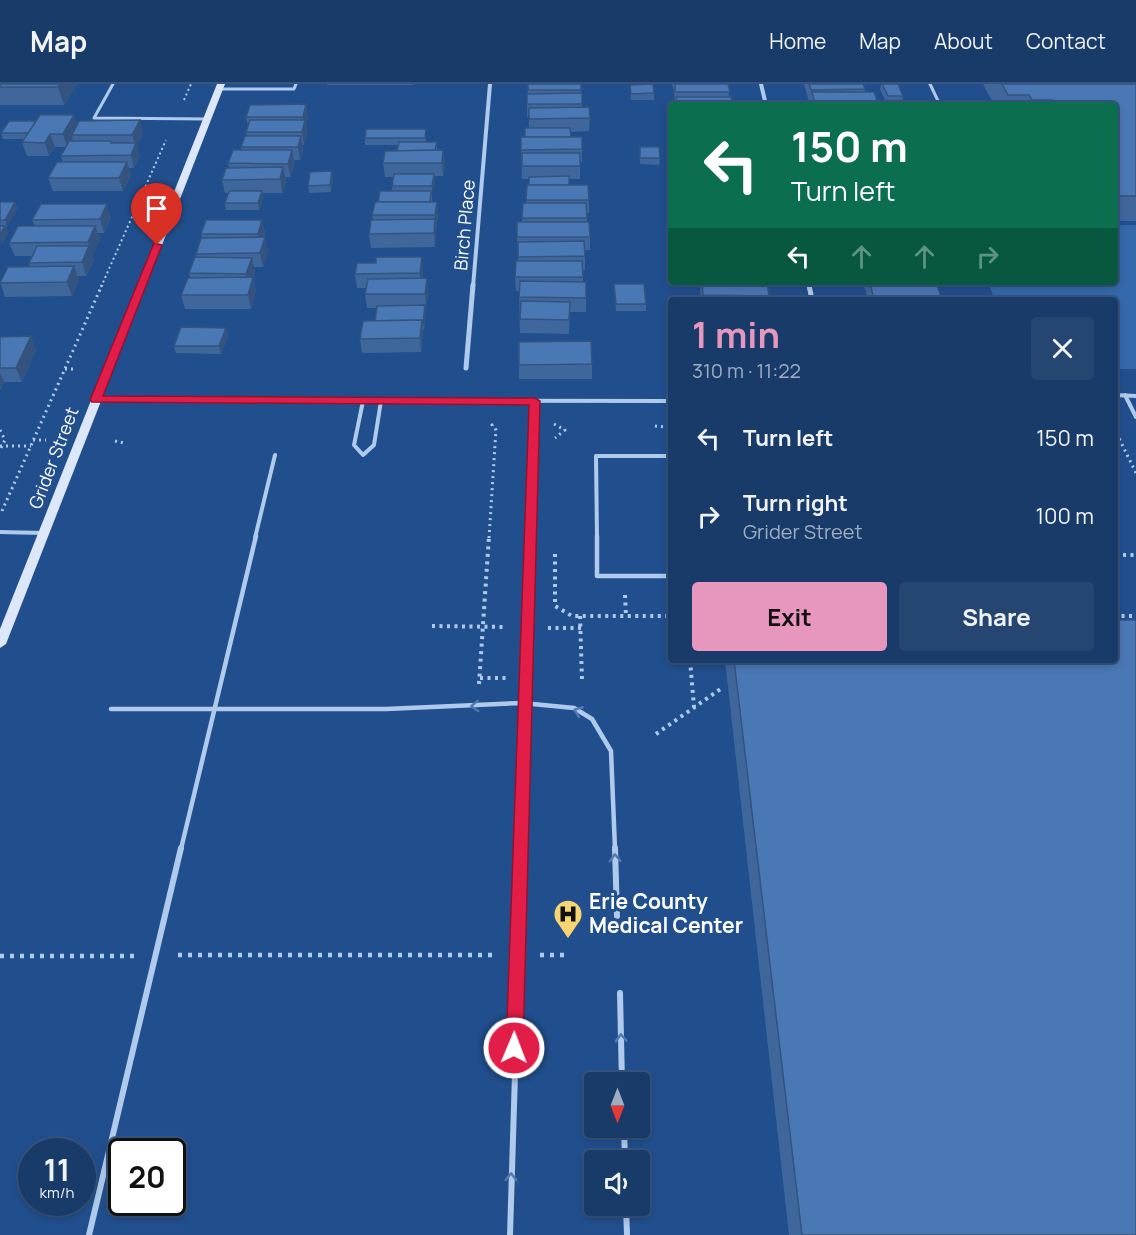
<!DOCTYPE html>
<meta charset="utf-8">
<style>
:root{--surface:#193b6a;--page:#264672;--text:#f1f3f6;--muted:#9fadc1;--line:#37557e;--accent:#e797bd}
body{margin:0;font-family:Manrope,sans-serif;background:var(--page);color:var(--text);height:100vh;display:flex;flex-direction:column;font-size:22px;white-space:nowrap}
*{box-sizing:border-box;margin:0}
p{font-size:20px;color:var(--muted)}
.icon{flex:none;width:33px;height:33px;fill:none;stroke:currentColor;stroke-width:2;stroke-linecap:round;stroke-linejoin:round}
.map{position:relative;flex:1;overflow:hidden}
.details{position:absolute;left:668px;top:213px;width:450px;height:366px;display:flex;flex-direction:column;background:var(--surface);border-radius:6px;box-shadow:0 3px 9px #0003,0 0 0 2px var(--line)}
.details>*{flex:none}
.hud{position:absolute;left:668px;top:18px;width:450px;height:183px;border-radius:6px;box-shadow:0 3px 9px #0003,0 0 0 2px var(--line);background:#0b6e4f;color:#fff;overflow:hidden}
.needle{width:39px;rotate:180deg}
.controls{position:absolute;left:584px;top:988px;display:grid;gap:12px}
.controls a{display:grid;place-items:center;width:66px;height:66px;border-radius:6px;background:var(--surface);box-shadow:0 3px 9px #0003,0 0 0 2px var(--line);font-size:30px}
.speed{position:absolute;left:18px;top:1054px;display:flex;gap:12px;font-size:30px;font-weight:700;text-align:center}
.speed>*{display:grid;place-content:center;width:78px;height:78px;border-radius:50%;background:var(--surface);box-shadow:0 3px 9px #0003,0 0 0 2px var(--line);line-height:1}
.speed small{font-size:15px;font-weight:400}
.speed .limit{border:3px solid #111;border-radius:9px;background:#fff;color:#111}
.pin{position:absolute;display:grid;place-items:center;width:51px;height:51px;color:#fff;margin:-62px -26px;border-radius:50% 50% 50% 0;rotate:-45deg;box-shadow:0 0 6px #0007}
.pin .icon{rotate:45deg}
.me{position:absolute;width:66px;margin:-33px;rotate:1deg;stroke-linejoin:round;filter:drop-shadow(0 0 4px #0008)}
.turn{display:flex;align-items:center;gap:21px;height:126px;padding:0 24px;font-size:27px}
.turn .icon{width:78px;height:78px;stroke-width:2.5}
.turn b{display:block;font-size:42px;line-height:51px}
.lanes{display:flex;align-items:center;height:57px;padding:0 24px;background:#0003;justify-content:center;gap:30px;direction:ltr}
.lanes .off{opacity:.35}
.round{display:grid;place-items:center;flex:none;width:63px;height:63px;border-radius:6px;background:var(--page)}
.summary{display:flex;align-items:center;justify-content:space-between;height:102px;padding:0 24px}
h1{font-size:36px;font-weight:700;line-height:45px;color:var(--accent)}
.primary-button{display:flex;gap:12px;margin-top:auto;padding:12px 24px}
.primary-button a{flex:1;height:69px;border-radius:6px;background:var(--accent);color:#111;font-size:24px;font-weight:700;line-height:69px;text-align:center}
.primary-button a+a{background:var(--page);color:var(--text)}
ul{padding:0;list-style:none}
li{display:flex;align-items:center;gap:18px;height:78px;padding:0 24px}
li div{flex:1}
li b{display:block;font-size:22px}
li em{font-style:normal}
header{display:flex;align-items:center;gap:36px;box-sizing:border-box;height:84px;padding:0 30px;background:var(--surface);border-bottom:2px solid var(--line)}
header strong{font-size:28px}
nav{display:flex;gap:33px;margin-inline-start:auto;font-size:21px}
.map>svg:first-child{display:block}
.green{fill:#3569ac}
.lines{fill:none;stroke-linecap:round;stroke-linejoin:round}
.path-far3{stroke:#b0caec;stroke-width:2;stroke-dasharray:2 3;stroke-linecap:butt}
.path-far2{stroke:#b0caec;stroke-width:3;stroke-dasharray:2 4;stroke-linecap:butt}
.path-far1{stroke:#b0caec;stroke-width:4;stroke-dasharray:3 4.5;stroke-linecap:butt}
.path{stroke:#b0caec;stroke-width:4.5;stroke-dasharray:4 6;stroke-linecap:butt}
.lane-far3{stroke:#b0caec;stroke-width:3}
.lane-far2{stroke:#b0caec;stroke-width:4}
.lane-far1{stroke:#b0caec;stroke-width:4.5}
.lane{stroke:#b0caec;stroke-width:6}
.street-far1{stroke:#b0caec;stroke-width:4}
.street{stroke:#b0caec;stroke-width:5}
.secondary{fill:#dce8f9;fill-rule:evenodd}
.wall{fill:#40679c}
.shaded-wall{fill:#34547f}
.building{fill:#4a78b5;stroke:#34547f;stroke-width:1.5}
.oneway{stroke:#537aaf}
.route{fill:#e11d48;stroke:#92132f;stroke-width:1.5}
.labels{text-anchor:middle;stroke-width:6;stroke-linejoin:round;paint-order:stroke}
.far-street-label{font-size:18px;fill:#fff;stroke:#214f8e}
.poi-label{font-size:21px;font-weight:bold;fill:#fff;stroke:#214f8e;text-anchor:start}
</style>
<header>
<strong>Map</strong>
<nav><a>Home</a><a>Map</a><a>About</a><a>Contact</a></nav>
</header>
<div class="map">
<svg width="1136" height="1151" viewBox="0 0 1136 1151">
<rect width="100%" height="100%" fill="#214f8e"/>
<polygon class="green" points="1115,141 1136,141 1136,285 1115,285 1114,216 995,216 988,198 1114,198"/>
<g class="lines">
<g class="path-far3">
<polyline points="184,16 191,0"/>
<polyline points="101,203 166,56"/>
</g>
<g class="path-far2">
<polyline points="65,285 76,285"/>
<polyline points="554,340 565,346 555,354"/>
<polyline points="655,342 665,343"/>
<polyline points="1114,344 1136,389"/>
<polyline points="0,346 5,356 0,366"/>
<polyline points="33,356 46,356"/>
<polyline points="115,357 124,359"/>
<polyline points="0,362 31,362"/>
<polyline points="2,427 102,201"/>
<polyline points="489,454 496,346 492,341 496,339"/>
</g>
<g class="path-far1">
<polyline points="555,470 555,522 572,532 670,532"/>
<polyline points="1123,471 1136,471"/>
<polyline points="625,511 626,532"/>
<polyline points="668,511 670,532"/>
<polyline points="580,532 582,596"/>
<polyline points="1114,532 1136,532"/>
<polyline points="432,542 507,543"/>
<polyline points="548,544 581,544"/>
<polyline points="690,576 694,623"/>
<polyline points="480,594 506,594"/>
<polyline points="479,600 489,452"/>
<polyline points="656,650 722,604"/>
</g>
<g class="path">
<polyline points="178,871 497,871"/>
<polyline points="540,871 564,871"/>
<polyline points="0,872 134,872"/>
</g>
<g class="lane-far3">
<polyline points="113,0 94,34 207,35"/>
<polyline points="930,0 940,21"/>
<polyline points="219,5 294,5 296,0"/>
</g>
<g class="lane-far2">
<polyline points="1114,311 1136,312"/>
<polyline points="1125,311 1136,333"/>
<polyline points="97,316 670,317"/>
<polyline points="363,317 354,361 363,371 374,361 381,317"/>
<polyline points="0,448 44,449"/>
<polyline points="255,454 275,371"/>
<polyline points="531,454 535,317"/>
<polyline points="597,454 596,372 670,372"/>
</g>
<g class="lane-far1">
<polyline points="597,452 597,492 670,492"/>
<polyline points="111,625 386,625 522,619 574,624 592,635 611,667 615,765"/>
<polyline points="181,765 256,452"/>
<polyline points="522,765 531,452"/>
</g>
<g class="lane">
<polyline points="615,764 617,832"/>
<polyline points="620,909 622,999"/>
<polyline points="624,1044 625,1077"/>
<polyline points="626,1122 627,1151"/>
<polyline points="89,1151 181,764"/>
<polyline points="510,1151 522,764"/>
</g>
<g class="street-far1">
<polyline points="761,0 766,21"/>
<polyline points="808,198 809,203"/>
<polyline points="473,203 490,0"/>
</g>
<g class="street">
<polyline points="809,201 812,216"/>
<polyline points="466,284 473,201"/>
</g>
<polygon class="secondary" points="217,0 225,0 6,560 0,564 0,545"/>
</g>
<g class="wall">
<polygon points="0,0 77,0 64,21 0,21"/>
<rect x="327" y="0" width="87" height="1"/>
<polygon points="528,0 581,0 582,23 590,34 589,47 571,48 571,53 582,65 582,78 580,78 580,95 569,95 569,101 589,116 589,129 587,129 587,138 590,153 590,166 585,166 585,186 583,186 583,198 586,198 586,228 570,228 569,250 520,249 519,207 516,207 515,193 518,177 517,153 522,138 523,119 526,119 527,101 529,101 529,95 522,95 521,66 525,53 529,44 529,33 527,33 527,10 528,10"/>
<polygon points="672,0 728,0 729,13 733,21 675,21 674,7"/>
<polygon points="804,0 863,0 865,5 865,8 878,19 878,21 810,21 810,18 809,18"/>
<polygon points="881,0 898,0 903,12 902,18 886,18 880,5"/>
<polygon points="983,0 1136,0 1136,137 1114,137 1114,21 994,21"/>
<polygon points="630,1 654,9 654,16 631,16"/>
<polygon points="74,31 77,41 143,49 137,62 140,72 134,84 129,84 131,91 123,107 53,107 48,94 63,78 61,72 66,63 55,63 49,72 27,72 22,58 24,55 3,55 1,49 36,37"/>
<polygon points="246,33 308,33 306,41 307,49 304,61 302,61 303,65 300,76 294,76 295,80 290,93 285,93 286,97 282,109 262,109 263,114 259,126 226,126 225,119 228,109 225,109 222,96 229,84 228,79 241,66 241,63 247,52 246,48 248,42"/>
<polygon points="426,45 426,58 437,58 437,66 443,66 445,80 443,92 434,92 435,97 432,109 432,118 438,131 436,145 435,163 371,164 369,150 373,136 372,131 378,118 392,107 392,102 394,93 385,93 383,79 397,67 398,61 365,61 365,54"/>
<polygon points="640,63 660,74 659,81 640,80"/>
<polygon points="333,94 331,108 309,109 308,102"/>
<polygon points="0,118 15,118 17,125 7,143 6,143 8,149 1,161"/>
<polygon points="111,133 104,149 98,149 100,155 92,172 94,176 86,192 77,192 79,196 72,212 5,213 0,198 30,183 29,179 32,172 15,172 9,159 35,142 32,136"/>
<polygon points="262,136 265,150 264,153 268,167 263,183 254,183 255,188 253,195 256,207 251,225 185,225 181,211 190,194 189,189 197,173 196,170 202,154 201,150"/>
<polygon points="423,186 422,194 428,208 426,224 425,224 424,246 423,246 421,268 362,269 360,255 375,237 377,224 367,224 365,210 366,204 357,204 355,190"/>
<polygon points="688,198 767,198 769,212 768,216 701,216 700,203 689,203"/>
<polygon points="862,198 936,198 941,213 940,216 868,216 866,208 866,206 865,206"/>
<polygon points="614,200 646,220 646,227 616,227"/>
<polygon points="226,244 228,251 221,270 176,269 174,262"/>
<polygon points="0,253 36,266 22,298 4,298 1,305 0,305"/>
<polygon points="592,280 592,295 519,295 519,281"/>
<polygon points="725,576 1114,576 1136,1151 789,1151"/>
</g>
<g class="shaded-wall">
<polygon points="60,0 77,0 64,21 58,3"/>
<polygon points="306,20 308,33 306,41 307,49 304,61 302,48 304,40 303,33"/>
<polygon points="74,31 78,44 72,51 73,54 67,63 63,50"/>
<polygon points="140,36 143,49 137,62 140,72 134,84 131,71 135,61 132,51"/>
<polygon points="50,50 55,63 49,72 45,59"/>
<polygon points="301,52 303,65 300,76 298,63"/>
<polygon points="292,66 295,80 290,93 288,80"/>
<polygon points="443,66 445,80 443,92 442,79"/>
<polygon points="127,78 131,91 123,107 119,94"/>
<polygon points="283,83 286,97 282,109 280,95"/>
<polygon points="332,87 333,94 331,108 330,101"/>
<polygon points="434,90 435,97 432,109 432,102"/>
<polygon points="262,107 263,114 259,126 258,119"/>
<polygon points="15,118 17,125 7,143 5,136"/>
<polygon points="437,118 438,131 436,145 435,131"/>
<polygon points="107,120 111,133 104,149 100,135"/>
<polygon points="435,135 436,149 435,163 434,149"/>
<polygon points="262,136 265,150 261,164 258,150"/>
<polygon points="5,142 8,149 1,161 0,151"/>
<polygon points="95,142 100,155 92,172 94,176 86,192 82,178 89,162 88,158"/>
<polygon points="265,153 268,167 263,183 260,169"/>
<polygon points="422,173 423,186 421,203 420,189"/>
<polygon points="252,174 255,188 253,195 256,207 251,225 248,211 250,204 246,190"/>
<polygon points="74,182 79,196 72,212 67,198"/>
<polygon points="427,194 428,208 426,224 425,210"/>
<polygon points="425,221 426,228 424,246 423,239"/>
<polygon points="422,236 423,250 421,268 420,254"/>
<polygon points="226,244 228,251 221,270 219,262"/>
<polygon points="31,252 36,266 22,298 16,284"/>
<polygon points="0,289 4,298 1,305 0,303"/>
</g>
<g class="building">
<polygon points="0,0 60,0 58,3 0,3"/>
<rect x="528" y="0" width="53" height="6"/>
<polygon points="653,0 654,9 631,10 630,1"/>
<polygon points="675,0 728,0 730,8 675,8"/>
<polygon points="809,0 863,0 865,5 811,6"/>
<polygon points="882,0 898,0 903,12 888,12"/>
<polygon points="1002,0 1136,0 1136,112 1114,112 1114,71 1118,71 1114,68 1114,21 1059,21 1053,16 1032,16 1029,11 1008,11"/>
<polygon points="812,8 874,8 878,19 815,20"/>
<polygon points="582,9 582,20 527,20 527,10"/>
<polygon points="676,13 731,13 733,21 678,21"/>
<polygon points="306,20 303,33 246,33 250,21"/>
<polygon points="589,23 590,34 529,35 529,24"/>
<polygon points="40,31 74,31 63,50 50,50 45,59 22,58"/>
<polygon points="140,36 132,51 72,51 79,37"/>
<polygon points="250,36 305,36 302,48 246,48"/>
<polygon points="9,37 36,37 28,49 1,49"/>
<polygon points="525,44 570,44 571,53 525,53"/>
<polygon points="366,45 426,45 425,54 365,54"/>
<polygon points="245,52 301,52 298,63 241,63"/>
<polygon points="521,53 582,53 582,65 521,66"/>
<polygon points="69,57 111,57 111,59 136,59 131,71 61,72"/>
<polygon points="399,58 437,58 435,66 397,67"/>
<polygon points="640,63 659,63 660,74 640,74"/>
<polygon points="233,66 292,66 288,80 228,79"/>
<polygon points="443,66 442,79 383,79 385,67"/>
<rect x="522" y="69" width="58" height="13"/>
<polygon points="57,78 127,78 119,94 48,94"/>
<polygon points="283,83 280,95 222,96 226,84"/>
<polygon points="332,87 330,101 308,102 310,88"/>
<polygon points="394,90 434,90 432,102 392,102"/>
<polygon points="569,92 569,101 529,101 529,93"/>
<polygon points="527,101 588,101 589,116 526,116"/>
<polygon points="229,107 262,107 258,119 225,119"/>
<polygon points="380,107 431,107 430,118 378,118"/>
<polygon points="0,118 15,118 5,136 0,136"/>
<polygon points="375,118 437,118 435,131 372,131"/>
<polygon points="523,119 586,119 587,134 522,134"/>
<polygon points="41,120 107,120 100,135 32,136"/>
<polygon points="435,135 434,149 369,150 371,136"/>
<polygon points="206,136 262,136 258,150 201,150"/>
<polygon points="517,138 589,138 590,153 517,153"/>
<polygon points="0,142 5,142 0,151"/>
<polygon points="18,142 95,142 88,158 9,159"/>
<polygon points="265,153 260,169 196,170 201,154"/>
<polygon points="584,157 585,172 518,173 518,158"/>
<polygon points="37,162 89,162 82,178 29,179"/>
<polygon points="195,173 252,174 246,190 189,189"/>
<polygon points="376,173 422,173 420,189 355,190 357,179 376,179"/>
<polygon points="516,177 582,177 583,193 515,193"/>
<polygon points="74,182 67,198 0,199 8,183"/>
<polygon points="253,193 248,211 181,211 188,194"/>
<polygon points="427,194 425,210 365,210 368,195"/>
<polygon points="520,197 586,198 586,214 519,213"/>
<polygon points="702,198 767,198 769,212 703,211"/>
<polygon points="870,198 936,198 941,213 873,212"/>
<polygon points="614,200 644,200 646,220 616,220"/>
<polygon points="521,217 570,218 569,236 520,235"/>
<polygon points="425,221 423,239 422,239 422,236 375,237 377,222"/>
<polygon points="422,236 420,254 360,255 363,237"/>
<polygon points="181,243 226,244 219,262 174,262"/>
<polygon points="31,252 16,284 0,284 0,253"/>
<polygon points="591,257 592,280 519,281 519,258"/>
<polygon points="1114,536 1136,536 1136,1151 802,1151 734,576 1114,576"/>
</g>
<defs><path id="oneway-chevron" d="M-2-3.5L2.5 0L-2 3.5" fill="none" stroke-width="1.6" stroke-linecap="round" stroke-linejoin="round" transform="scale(1.5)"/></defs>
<g class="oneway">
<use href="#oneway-chevron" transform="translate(475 622) rotate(178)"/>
<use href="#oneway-chevron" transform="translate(578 627) rotate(-158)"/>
<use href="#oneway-chevron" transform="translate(615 774) rotate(-92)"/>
<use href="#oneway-chevron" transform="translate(621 954) rotate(-92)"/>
<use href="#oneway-chevron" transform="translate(511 1093) rotate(-89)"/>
</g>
<polygon class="route" points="154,159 162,161 103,312 535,314 540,317 523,964 521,970 514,972 508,970 506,964 529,321 92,318 90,316"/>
<defs>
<g id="hospital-pin" transform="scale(1.5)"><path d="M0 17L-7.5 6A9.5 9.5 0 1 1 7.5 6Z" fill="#f9d472" stroke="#214f8e"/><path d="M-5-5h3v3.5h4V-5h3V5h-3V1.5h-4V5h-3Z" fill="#111"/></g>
</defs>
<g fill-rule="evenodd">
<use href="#hospital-pin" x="568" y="830"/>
</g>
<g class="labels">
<g class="far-street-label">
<text transform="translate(465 141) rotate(-85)" y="6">Birch Place</text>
<text transform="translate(54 374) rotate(-69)" y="6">Grider Street</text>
</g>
<g class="poi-label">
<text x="589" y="825">Erie County<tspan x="589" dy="24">Medical Center</tspan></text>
</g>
</g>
</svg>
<div class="controls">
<a><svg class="needle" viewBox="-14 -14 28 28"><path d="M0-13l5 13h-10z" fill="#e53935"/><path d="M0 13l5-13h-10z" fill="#9fadc1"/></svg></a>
<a><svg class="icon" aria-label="sound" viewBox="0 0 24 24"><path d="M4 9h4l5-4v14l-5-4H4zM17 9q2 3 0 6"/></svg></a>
</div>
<div class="speed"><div>11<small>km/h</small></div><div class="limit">20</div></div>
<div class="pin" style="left:157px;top:161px;background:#d93025"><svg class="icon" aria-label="arrive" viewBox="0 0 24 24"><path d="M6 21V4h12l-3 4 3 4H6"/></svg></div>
<svg class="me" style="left:514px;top:964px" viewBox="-20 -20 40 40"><circle r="17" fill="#e11d48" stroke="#fff" stroke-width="3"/><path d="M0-11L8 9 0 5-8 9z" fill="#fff"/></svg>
<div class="hud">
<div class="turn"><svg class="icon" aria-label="left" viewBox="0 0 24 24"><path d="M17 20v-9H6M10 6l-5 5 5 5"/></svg><div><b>150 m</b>Turn left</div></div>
<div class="lanes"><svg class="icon" aria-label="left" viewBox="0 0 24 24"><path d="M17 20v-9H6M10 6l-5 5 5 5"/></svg><svg class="icon off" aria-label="ahead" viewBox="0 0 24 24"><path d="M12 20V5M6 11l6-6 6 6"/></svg><svg class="icon off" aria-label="ahead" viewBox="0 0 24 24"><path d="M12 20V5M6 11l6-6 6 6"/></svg><svg class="icon off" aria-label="right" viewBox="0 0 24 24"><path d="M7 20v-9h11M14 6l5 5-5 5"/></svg></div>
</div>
<section class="details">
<div class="summary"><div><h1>1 min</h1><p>310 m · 11:22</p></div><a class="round"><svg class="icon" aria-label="close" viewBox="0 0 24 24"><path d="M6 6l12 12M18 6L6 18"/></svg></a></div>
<ul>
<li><svg class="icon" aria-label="left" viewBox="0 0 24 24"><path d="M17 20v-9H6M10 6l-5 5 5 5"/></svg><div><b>Turn left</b></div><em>150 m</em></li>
<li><svg class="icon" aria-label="right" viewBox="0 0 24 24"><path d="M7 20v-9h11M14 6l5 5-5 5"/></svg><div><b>Turn right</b><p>Grider Street</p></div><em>100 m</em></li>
</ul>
<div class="primary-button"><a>Exit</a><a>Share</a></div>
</section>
</div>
